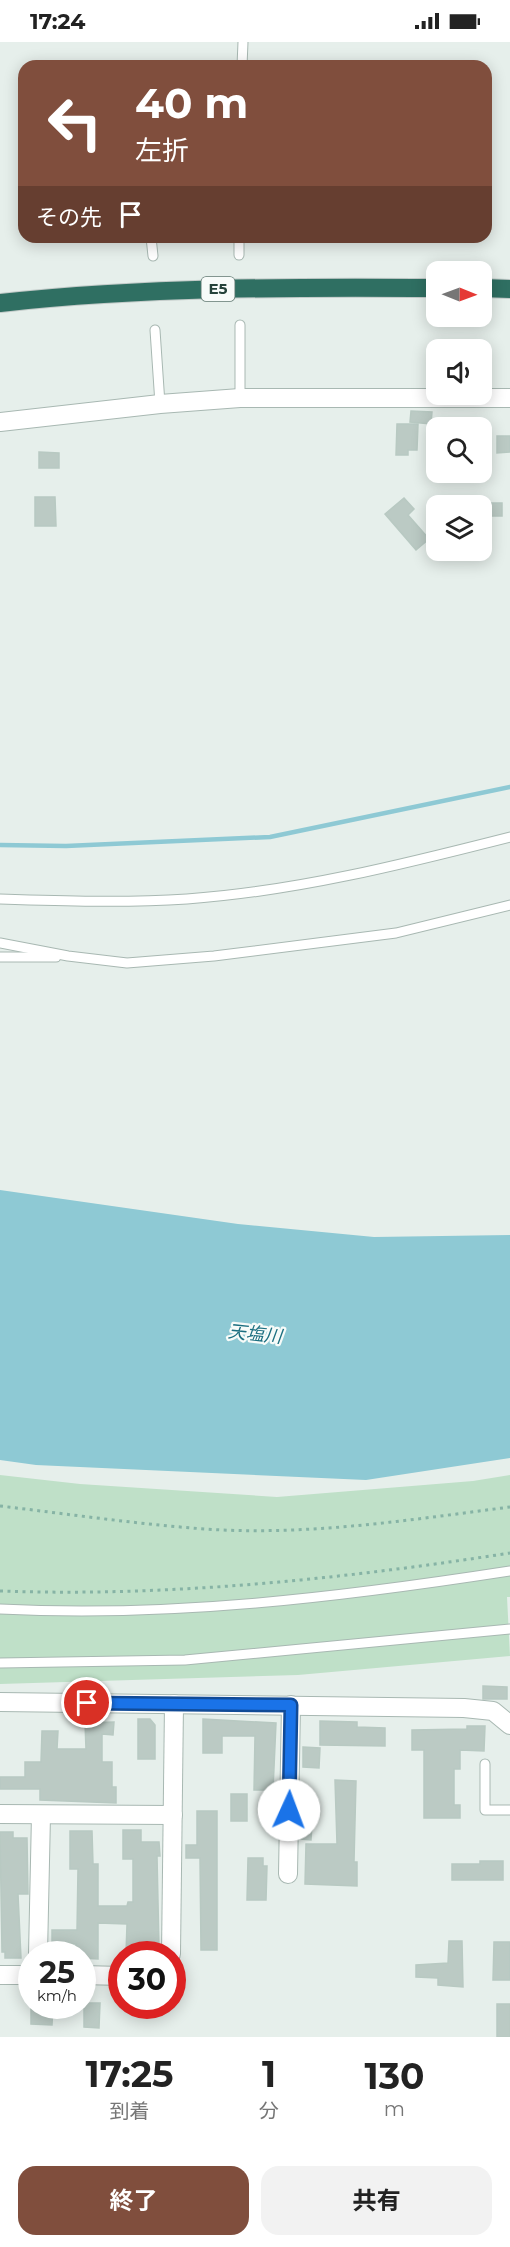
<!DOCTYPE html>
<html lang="ja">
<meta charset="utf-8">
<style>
:root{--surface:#fff;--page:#f2f2f2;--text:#222;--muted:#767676;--accent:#804e3d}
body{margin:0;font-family:Montserrat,"Noto Sans JP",sans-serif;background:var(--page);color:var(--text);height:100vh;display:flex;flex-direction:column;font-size:22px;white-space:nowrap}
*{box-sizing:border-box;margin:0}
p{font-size:20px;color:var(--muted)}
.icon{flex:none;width:33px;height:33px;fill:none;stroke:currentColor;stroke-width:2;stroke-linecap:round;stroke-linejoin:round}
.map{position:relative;height:1995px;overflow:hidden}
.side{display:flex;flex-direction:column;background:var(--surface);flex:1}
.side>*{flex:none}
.guide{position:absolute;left:18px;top:18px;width:474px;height:183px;border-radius:18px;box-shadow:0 3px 15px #0003;background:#804e3d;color:#fff;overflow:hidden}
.needle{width:39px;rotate:91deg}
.tools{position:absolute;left:426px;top:219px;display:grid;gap:12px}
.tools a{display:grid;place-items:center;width:66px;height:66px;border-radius:12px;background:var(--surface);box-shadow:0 3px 15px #0003;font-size:30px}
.speed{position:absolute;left:18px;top:1899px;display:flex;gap:12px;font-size:30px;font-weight:700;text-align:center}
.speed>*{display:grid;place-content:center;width:78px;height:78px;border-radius:50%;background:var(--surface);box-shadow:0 3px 15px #0003;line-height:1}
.speed small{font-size:15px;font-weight:400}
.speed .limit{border:9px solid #d22;background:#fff;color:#111}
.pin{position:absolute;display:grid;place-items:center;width:51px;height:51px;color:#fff;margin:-26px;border:3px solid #fff;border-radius:50%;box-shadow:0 2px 6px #0007}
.me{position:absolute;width:66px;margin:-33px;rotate:2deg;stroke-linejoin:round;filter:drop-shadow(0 0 4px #0008)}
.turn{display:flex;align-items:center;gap:21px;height:126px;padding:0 18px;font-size:27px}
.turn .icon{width:78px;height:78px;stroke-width:2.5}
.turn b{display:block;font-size:42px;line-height:51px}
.then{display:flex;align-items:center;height:57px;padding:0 18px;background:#0003;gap:12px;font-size:22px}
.eta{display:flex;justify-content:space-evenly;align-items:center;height:102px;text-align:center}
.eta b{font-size:36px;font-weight:700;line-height:42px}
.action{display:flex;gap:12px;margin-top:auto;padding:12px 18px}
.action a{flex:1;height:69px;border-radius:18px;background:var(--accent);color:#fff;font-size:24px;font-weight:700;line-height:69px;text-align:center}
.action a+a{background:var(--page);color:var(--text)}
.status{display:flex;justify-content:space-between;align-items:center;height:42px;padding:0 30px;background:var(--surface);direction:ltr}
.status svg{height:16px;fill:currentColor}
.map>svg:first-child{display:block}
.green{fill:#bfe0c8}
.water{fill:#8ec9d4}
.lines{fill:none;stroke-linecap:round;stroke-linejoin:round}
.stream{stroke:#8ec9d4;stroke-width:4.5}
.building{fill:#bbcac4;stroke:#b8c9c2;stroke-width:1.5}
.lane-casing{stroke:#a8b8b2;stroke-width:11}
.street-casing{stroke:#a8b8b2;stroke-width:20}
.highway-casing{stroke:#c2cac8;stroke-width:20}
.path{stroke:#86b3a5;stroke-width:3;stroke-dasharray:3 4.5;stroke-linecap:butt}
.lane{stroke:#fff;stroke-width:9}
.street{stroke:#fff;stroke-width:18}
.highway{stroke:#2f6f62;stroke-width:18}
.route-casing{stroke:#114b97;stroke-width:15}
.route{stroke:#1a73e8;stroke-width:10}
.labels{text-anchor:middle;stroke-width:4.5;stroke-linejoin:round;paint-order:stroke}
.shield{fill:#f7fbf9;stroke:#637a73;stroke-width:1.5}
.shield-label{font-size:15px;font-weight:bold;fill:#24423a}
.water-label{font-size:18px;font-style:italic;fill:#1c6f80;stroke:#f7fbf9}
</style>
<div class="status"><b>17:24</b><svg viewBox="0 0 49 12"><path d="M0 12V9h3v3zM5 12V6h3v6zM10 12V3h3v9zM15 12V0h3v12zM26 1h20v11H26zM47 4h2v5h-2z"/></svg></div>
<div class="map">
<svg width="510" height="1995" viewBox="0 0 510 1995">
<rect width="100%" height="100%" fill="#e6efeb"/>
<polygon class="green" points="0,1433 80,1442 277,1455 473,1439 510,1433 510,1555 507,1555 510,1614 298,1633 0,1642"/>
<polygon class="water" points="0,1148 238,1182 374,1195 510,1193 510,1416 366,1438 36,1423 0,1418"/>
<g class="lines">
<polyline class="stream" points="0,803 66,804 270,795 510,745"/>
</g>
<g class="building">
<polygon points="411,369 432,370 431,382 410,380"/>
<polygon points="397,382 418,382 417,408 408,408 408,413 396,413"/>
<polygon points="497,394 510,394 510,410 497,411"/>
<polygon points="39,410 59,411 59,426 39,426"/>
<polygon points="35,455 55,455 56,484 35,484"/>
<polygon points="404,456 414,467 408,473 429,497 416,508 385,472"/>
<rect x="486" y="461" width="16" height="13"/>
<polygon points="483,1644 507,1645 507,1657 483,1657"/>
<polygon points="138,1677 150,1677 155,1683 155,1717 138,1717"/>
<polygon points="203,1677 276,1681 273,1748 254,1748 255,1694 222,1694 222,1711 203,1711"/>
<polygon points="320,1679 357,1680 357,1685 385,1686 385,1704 320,1703"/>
<polygon points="114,1680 113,1693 102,1692 102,1720 112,1720 112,1745 116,1745 116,1761 40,1758 40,1747 0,1747 0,1735 25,1735 25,1720 41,1720 42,1689 58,1689 57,1707 86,1707 85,1681"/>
<polygon points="467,1684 485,1684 484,1709 460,1708 460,1727 454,1727 454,1763 460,1763 460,1776 424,1776 424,1708 412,1708 412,1688 467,1687"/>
<polygon points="303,1705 320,1706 319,1726 303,1725"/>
<polygon points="335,1738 356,1739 354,1820 357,1820 357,1844 305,1842 306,1802 337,1802"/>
<rect x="231" y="1752" width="16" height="27"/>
<polygon points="197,1769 217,1769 217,1908 201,1908 200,1816 186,1816 186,1803 197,1803"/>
<polygon points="300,1782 312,1783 311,1798 300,1797"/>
<polygon points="123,1788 141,1788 141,1800 159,1800 160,1814 157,1814 159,1906 148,1906 148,1911 126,1912 127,1882 98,1881 98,1917 82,1916 82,1912 76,1912 76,1902 52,1901 52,1888 77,1888 78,1827 70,1827 70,1789 92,1789 93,1822 98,1822 98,1864 127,1864 128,1860 133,1860 133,1817 123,1817"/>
<polygon points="0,1790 13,1790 13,1796 27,1796 28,1852 18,1852 21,1916 5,1916 5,1910 2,1910"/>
<polygon points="248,1816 263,1816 263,1824 267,1824 266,1858 247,1858"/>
<polygon points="480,1819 503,1819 503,1838 452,1838 452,1822 480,1822"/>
<polygon points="449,1899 462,1899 463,1945 438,1943 438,1936 416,1935 416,1923 448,1921"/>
<polygon points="494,1900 510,1900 510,1938 493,1938"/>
<polygon points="84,1961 100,1961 99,1986 84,1985"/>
<rect x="497" y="1962" width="13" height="33"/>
<polygon points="31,1964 53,1964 52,1983 31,1982"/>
</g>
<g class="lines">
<g class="lane-casing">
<g id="lane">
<polyline points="242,24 243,0"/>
<polyline points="151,195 153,214"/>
<polyline points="239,213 239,195"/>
<polyline points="240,283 240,356"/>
<polyline points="155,288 160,362"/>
<path d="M0,857C62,859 125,861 187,857C297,849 404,822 510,795"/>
<polyline points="0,901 68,914 127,921 214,914 396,891 510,863"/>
<polyline points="0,915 56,915"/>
<path d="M0,1567C170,1576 342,1555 510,1529"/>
<polyline points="0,1621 185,1618 510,1587"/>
<polyline points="485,1722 485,1768 510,1768"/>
</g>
</g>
<g class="street-casing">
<g id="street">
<polyline points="0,380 160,362 240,356 510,356"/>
<polyline points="0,1660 464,1666 493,1669 510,1683"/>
<polyline points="0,1772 173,1773"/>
<polyline points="288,1832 291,1663"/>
<polyline points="38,1912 41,1773"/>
<polyline points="171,1912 174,1662"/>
<polyline points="0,1933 32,1933"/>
<polyline points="82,1933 122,1934"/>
</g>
</g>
<g class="highway-casing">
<g id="highway">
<polyline points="482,246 510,247"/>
<path d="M0,261C145,245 291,245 436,246"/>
</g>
</g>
<g class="path">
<path d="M0,1464C68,1472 136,1482 205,1487C307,1494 409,1478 510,1465"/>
<path d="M0,1549C170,1555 342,1537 510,1511"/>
</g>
<use href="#lane" class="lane"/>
<use href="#street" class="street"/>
<use href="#highway" class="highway"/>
</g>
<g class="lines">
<g class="route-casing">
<polyline id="route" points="87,1661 291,1663 289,1768"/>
</g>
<use href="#route" class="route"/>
</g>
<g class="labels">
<rect class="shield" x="201.5" y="235" width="33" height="24" rx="4.5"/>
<g class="shield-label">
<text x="218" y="252">E5</text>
</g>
<g class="water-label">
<text transform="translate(255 1292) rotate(6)" y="6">天塩川</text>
</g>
</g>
</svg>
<div class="tools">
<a><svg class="needle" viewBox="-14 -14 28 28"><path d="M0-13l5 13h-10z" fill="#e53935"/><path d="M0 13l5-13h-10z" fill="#767676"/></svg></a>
<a><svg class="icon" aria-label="sound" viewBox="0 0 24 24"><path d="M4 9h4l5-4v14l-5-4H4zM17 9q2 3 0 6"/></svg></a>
<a><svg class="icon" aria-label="search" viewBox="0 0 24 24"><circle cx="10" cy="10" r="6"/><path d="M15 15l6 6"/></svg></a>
<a><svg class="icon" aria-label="layers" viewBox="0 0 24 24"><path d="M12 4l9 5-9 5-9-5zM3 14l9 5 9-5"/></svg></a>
</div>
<div class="speed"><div>25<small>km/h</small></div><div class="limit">30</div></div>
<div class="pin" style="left:87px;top:1661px;background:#d93025"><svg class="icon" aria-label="arrive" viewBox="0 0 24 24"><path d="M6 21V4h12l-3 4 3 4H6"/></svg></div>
<svg class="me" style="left:289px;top:1768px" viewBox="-20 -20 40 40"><circle r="19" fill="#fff"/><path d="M0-13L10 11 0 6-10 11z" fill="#1a73e8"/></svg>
<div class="guide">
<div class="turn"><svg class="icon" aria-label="left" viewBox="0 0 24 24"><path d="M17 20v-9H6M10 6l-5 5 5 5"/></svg><div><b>40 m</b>左折</div></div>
<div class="then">その先<svg class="icon" aria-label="arrive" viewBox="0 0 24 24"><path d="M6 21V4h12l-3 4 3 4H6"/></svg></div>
</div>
</div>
<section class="side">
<div class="eta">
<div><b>17:25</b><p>到着</p></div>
<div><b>1</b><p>分</p></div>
<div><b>130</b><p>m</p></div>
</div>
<div class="action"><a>終了</a><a>共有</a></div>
</section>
